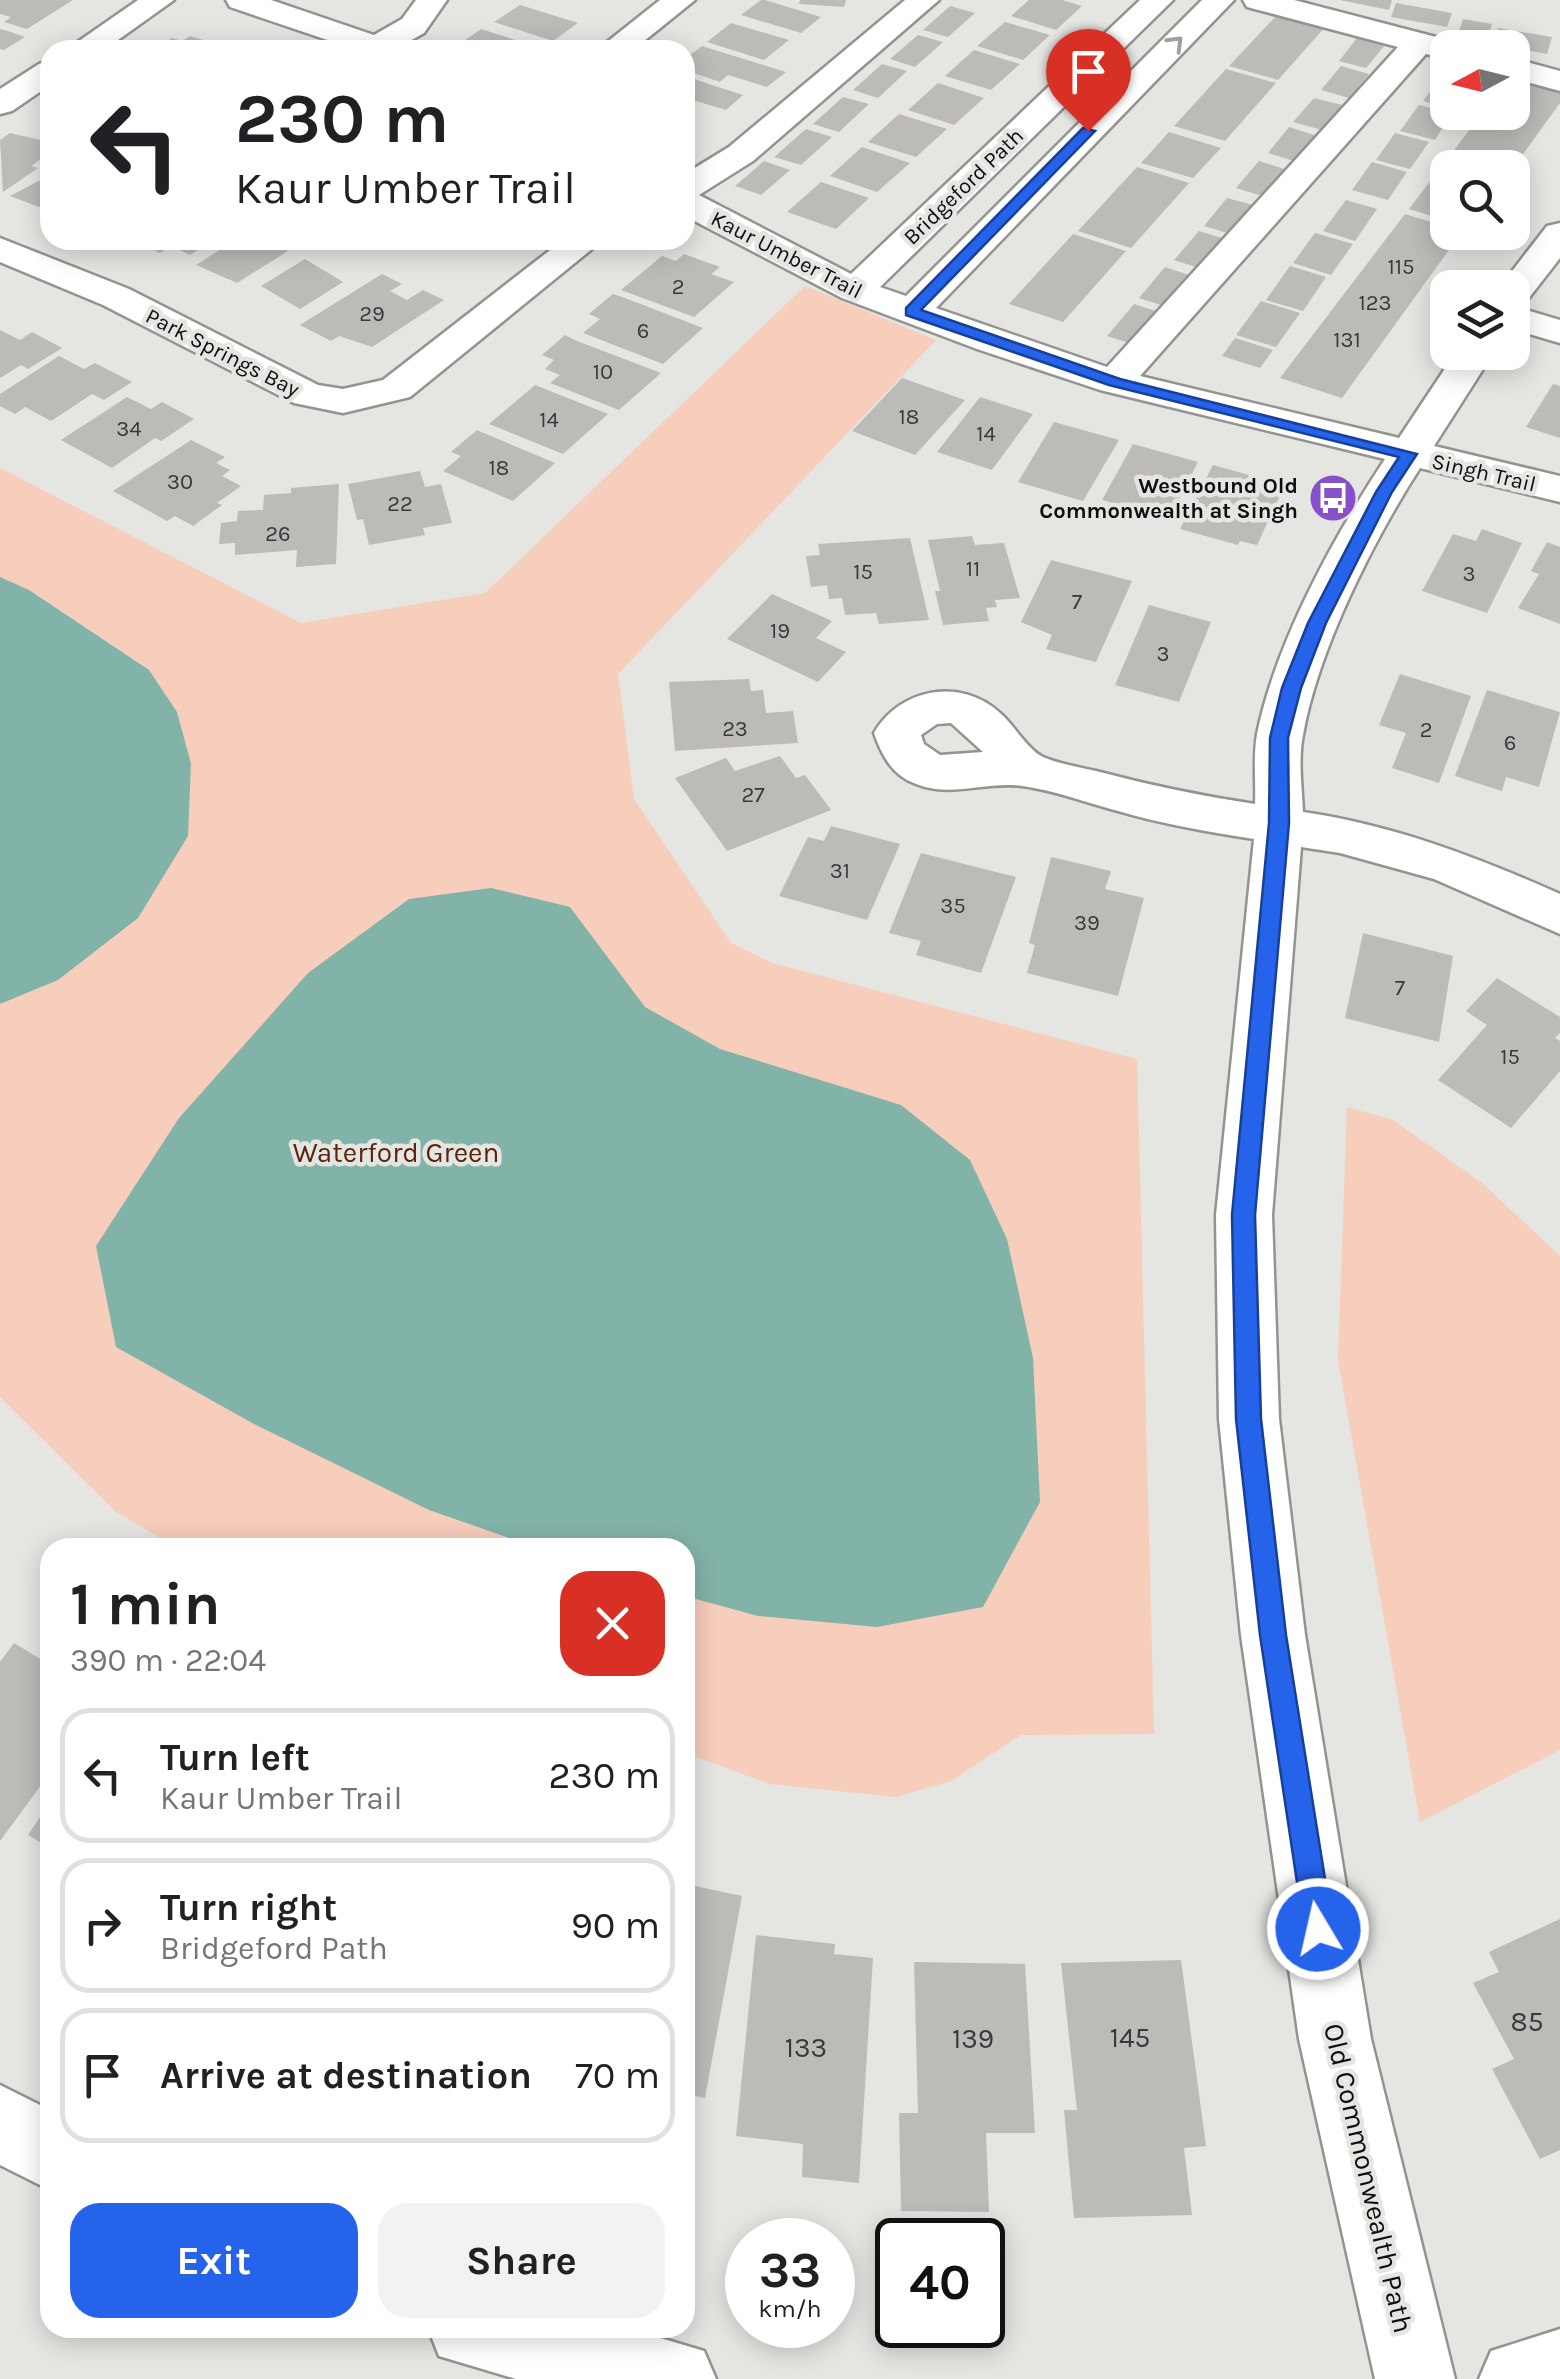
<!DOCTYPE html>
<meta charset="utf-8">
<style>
:root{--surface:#fff;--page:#f2f2f2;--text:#202124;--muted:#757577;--line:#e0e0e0;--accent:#2563eb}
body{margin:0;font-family:Karla,sans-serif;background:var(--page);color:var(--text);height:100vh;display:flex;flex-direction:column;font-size:38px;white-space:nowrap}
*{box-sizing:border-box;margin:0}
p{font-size:32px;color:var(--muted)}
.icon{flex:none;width:55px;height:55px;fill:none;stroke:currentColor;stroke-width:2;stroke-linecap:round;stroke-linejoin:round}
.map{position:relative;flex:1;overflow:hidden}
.sheet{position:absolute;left:40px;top:1538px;width:655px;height:800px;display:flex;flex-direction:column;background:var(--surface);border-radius:30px;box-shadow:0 5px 25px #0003}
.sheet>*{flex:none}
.hud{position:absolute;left:40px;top:40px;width:655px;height:210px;border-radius:30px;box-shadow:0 5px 25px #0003;background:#fff;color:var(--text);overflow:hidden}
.needle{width:65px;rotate:263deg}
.fabs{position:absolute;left:1430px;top:30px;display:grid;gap:20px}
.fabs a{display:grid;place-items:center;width:100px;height:100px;border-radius:20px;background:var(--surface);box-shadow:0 5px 25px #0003;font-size:50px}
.speed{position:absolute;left:725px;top:2218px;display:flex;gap:20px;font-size:50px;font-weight:700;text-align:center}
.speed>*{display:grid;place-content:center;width:130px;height:130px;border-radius:50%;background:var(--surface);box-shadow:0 5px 25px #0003;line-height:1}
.speed small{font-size:25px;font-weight:400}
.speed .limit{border:5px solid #111;border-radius:15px;background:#fff;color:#111}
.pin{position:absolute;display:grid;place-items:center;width:85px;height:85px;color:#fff;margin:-102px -42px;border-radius:50% 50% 50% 0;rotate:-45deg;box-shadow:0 0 10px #0007}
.pin .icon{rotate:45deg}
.me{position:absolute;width:110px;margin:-55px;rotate:351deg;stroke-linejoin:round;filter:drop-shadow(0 0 8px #0008)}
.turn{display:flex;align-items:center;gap:35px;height:210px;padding:0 30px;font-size:45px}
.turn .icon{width:130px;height:130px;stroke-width:2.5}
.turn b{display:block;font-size:70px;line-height:85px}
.round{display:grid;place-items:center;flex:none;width:105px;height:105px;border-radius:30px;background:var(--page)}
.head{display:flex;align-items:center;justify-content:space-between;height:170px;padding:0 30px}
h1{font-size:60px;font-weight:700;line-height:75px}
.action{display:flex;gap:20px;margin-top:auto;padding:20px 30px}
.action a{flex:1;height:115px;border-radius:30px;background:var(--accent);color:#fff;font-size:40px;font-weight:700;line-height:115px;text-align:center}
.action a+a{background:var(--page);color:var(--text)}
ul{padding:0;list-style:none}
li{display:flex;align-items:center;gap:30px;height:135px;margin:0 20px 15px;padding:0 10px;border:5px solid var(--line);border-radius:30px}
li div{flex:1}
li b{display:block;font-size:38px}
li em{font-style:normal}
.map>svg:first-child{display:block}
.green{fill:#f7cdbc}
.water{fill:#82b3a8}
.building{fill:#bdbbb7}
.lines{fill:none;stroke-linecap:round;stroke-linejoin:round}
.minor-casing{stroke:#939390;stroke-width:5}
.minor{fill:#fff;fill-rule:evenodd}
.oneway{stroke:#9f9f9e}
.route{fill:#2563eb;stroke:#184099;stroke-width:2.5}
.labels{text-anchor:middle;stroke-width:9;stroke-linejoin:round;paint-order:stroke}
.far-street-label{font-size:22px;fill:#0e0e0d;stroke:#e5e5e2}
.number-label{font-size:22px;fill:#3a3938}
.far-poi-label{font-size:22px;font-weight:bold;fill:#0e0e0d;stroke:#e5e5e2;text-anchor:end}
.park-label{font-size:28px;fill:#5a260e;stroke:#e5e5e2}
.near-number-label{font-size:28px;fill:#3a3938}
.street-label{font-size:28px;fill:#0e0e0d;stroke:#e5e5e2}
</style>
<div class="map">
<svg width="1560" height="2379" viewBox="0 0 1560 2379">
<rect width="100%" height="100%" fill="#e5e5e2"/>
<g class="green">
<polygon points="805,286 936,340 618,674 634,799 731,943 772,963 1137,1059 1154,1734 1021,1735 951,1781 896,1797 770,1784 685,1753 685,1548 175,1547 115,1511 0,1397 0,468 301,623 485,593"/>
<polygon points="1347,1107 1393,1120 1482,1183 1560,1256 1560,1750 1420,1822 1338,1360"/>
</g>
<g class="water">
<polygon points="0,577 29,590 149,670 177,712 191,764 188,836 138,918 58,980 0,1004"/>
<polygon points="491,888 570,907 645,1007 720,1049 901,1105 970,1160 1007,1239 1033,1358 1040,1502 983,1607 877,1627 758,1616 685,1596 685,1548 535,1547 429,1510 254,1424 116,1347 96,1246 179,1118 308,973 409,899"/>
</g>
<g class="building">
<polygon points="0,0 73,0 27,29 4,22 11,17 0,14"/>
<polygon points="761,0 765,0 821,17 801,33 741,15"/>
<polygon points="800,0 846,0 844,7 799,4"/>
<polygon points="1029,0 1062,0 1082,6 1056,30 1011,16"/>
<polygon points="1340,0 1392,0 1389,10"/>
<polygon points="1396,3 1452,13 1447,27 1391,17"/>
<polygon points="520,5 578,23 553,41 494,22"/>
<polygon points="950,6 975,13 948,37 923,30"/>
<polygon points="1278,14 1326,26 1278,80 1229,66"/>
<polygon points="1463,19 1492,24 1487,39 1458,34"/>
<polygon points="1005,22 1050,35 1023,60 977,46"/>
<polygon points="731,23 789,40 764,60 707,42"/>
<polygon points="1498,28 1552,37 1547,54 1492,44"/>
<polygon points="0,29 8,31 25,37 4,50 0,49"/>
<polygon points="481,29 537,47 466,50 475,44 464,41"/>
<polygon points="918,35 943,42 915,67 890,59"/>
<polygon points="190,36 213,43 203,50 142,50 156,41 163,44 172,38 182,41"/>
<polygon points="1357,38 1385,45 1366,68 1339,61"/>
<polygon points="702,46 747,60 786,72 767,87 728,75 720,82 685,70 685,59"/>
<polygon points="974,50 1020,64 991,90 945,76"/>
<polygon points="882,64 907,71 878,98 853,90"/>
<polygon points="1341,66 1369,74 1349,98 1321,90"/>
<polygon points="1226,69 1276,83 1225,141 1174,126"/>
<polygon points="685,76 715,86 743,95 726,110 696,101 685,110"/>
<polygon points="1512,76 1560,89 1560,103 1513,168 1448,168 1448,221 1409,209 1483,112 1512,112"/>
<polygon points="1441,77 1448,78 1448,108 1423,101"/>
<polygon points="938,83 984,98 954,125 908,110"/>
<polygon points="843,97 869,104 839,132 813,124"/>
<polygon points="1314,98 1342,105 1322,130 1293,122"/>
<polygon points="1419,105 1452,113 1435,140 1400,131"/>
<polygon points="899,114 947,129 916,157 868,142"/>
<polygon points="1289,127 1317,136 1297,162 1268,153"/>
<polygon points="806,129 832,137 801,165 774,157"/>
<polygon points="1169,132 1221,148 1193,178 1141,163"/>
<polygon points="10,133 50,142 50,153 31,166 38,168 3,192 0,140"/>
<polygon points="1395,133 1429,142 1410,169 1376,160"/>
<polygon points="862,147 910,163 877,192 830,176"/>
<polygon points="764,161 790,170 761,195 735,186"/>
<polygon points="1259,161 1288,170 1266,197 1236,188"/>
<polygon points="1372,162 1407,172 1388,200 1352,190"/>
<polygon points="1137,167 1189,183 1131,248 1078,231"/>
<polygon points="50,175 50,200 39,207 10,196"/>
<polygon points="821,182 869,198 836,229 787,212"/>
<polygon points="1227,198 1257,206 1234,235 1204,226"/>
<polygon points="1346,200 1377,209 1355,241 1323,231"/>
<polygon points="1405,214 1448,227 1448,232 1462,232 1342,398 1280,378"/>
<polygon points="1199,231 1229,240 1205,270 1174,260"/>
<polygon points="1315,233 1353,244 1331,275 1293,263"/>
<polygon points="1073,234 1126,251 1063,322 1009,304"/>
<polygon points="131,240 214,240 190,255 171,246 160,253"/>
<polygon points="235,240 264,240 288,251 237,283 196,265"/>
<polygon points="684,254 720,267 711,274 734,282 694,317 621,290 662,256 676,261"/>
<polygon points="305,259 343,282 300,309 261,286"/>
<polygon points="1290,266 1326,277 1303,311 1266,300"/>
<polygon points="1165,267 1195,277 1170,308 1139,298"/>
<polygon points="382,274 402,284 390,291 407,300 423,290 444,300 372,347 339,336 331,341 300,325"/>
<polygon points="613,294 625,298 703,328 663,364 583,333 600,319 589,314"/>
<polygon points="1261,301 1300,313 1276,347 1236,335"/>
<polygon points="1134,304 1165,314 1139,346 1107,336"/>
<polygon points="0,330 20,340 32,332 62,348 28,369 21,365 0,378"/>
<polygon points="565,335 577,341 661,373 619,410 550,383 560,375 545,369 554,360 542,355"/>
<polygon points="1235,338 1273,350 1260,368 1222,356"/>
<polygon points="59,356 84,369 95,363 132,382 104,400 92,394 51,421 25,407 15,414 0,406 0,394"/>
<polygon points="902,378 965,400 915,455 852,431"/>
<polygon points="1553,384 1560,386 1560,438 1526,427"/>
<polygon points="535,385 608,414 563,454 489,424"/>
<polygon points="127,397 151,409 162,402 194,419 161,441 155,438 112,468 61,440"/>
<polygon points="980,397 1033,414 992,470 937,452"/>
<polygon points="1054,422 1119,440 1083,501 1018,482"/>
<polygon points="477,430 486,434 555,463 513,501 443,471 461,456 451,452"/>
<polygon points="191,440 225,457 216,463 230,470 222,476 241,486 217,503 222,505 193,526 175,516 167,521 113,491"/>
<polygon points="1133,444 1198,462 1169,519 1102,500"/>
<polygon points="1213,465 1256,477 1251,488 1280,496 1257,545 1240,541 1238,545 1180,529"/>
<polygon points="420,471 425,487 441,484 452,523 423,528 425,535 369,545 363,519 357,520 348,484"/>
<polygon points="339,484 336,564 296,567 297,550 235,555 235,543 219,544 221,523 237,521 238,511 263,510 264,495 291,493 291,488"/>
<polygon points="1482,529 1522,543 1487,613 1422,591 1453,534 1476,541"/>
<polygon points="972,536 975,545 1004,543 1020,598 995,600 997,607 986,608 989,621 943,625 935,591 940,591 928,540"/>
<polygon points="910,538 929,620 879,624 876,613 845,615 842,598 829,599 827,585 811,587 806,556 820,555 818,544"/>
<polygon points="1547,542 1560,547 1560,624 1518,608 1539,574 1531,571"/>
<polygon points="1051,560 1132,581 1096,662 1046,649 1052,635 1021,622"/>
<polygon points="772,594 832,621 816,638 846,652 818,682 727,639"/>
<polygon points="1149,605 1211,622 1179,702 1115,685"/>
<polygon points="1400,674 1471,696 1439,783 1392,768 1406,733 1379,725"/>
<polygon points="749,679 751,691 763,690 766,713 793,711 798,743 675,751 669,682"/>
<polygon points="1487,690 1560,712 1539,787 1506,777 1502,791 1455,776"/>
<polygon points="780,756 796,778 805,775 831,810 727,851 675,778 726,758 735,771"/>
<polygon points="831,826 900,844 867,920 779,896 808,837 824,841"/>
<polygon points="921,853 1016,877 981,973 916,955 921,941 889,933"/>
<polygon points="1051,857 1111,871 1105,889 1144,898 1118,996 1027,973 1035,945 1029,943"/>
<polygon points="1363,933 1453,956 1439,1042 1345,1018"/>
<polygon points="1497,978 1560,1017 1560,1033 1555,1038 1560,1041 1560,1071 1511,1128 1438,1080 1487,1025 1466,1011"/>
<polygon points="14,1643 50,1665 50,1773 0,1841 0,1662"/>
<polygon points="50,1802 50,1848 28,1835"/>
<polygon points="685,1884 742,1896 705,2098 685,2094"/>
<polygon points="1560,1919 1560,2150 1540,2159 1492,2069 1514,2059 1473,1983 1499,1972 1489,1952"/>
<polygon points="756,1935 835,1944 834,1954 873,1958 859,2183 802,2177 803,2144 736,2136"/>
<polygon points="1181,1960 1206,2146 1184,2148 1192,2215 1074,2218 1064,2110 1077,2110 1061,1963"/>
<polygon points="914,1962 1025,1964 1035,2133 986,2133 989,2212 901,2211 899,2113 918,2113"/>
</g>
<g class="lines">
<g class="minor-casing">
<g id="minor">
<polygon points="138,0 174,0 104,50 66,50"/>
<polygon points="226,0 271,0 374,35 402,19 416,0 447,0 424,33 401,46 404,50 357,50 230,7"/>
<polygon points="660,0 695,0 633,50 597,50"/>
<path d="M905,0H939L753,161L699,195L851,274L1140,0H1173L880,287L906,296L1202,0H1234L936,308L1107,367L1398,47L1247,7L1243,0H1294L1459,43L1462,48H1448V59L1426,54L1140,376L1399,438L1456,352H1494L1434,446L1560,476V502L1420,468C1373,541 1318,650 1303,735C1298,759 1302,787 1303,812C1393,825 1477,857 1560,894V934L1434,879L1340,853L1301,847L1272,1215L1279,1419L1305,1635L1371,2039L1455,2379H1375L1299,2039L1241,1635L1219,1419L1216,1215L1254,839C1208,832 1163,824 1118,811C1087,803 1054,790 1022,786C986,781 951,798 916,784C892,775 882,756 874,733C900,688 961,677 1000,713C1014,725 1027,749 1043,757C1059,764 1079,767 1096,771C1149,785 1201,796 1255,804C1256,782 1253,756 1257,734C1276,642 1333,538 1385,459L1100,390L977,349L842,298L685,216V174L729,147ZM951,723L983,752L940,755L924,744L921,735L937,724Z"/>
<polygon points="1512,58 1560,71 1560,91 1512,78"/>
<polygon points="50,61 50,85 12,111 0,114 0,89 39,64"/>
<polygon points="1560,223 1560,258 1525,303 1513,306 1560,320 1560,343 1512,329 1512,288 1499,288 1547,226"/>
<polygon points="0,238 129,289 318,385 343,389 383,380 563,240 603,240 410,397 343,413 294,403 103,305 0,262"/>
<polygon points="0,2085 50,2110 50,2190 0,2165"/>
<polygon points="428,2328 627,2328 704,2351 716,2379 516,2379 439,2356"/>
<polygon points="1560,2329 1560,2379 1479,2379 1491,2351"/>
</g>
</g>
<use href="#minor" class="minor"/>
</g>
<defs><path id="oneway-chevron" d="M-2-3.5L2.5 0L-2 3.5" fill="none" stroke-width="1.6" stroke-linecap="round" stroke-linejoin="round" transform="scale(2.5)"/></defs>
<use class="oneway" href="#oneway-chevron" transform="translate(1176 43) rotate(-45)"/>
<polygon class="route" points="1083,128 1095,131 921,310 1120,379 1417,454 1392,492 1326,623 1301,688 1288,738 1289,823 1255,1215 1261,1419 1286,1635 1333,1929 1328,1939 1318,1943 1308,1939 1304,1929 1260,1635 1236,1419 1232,1215 1269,823 1270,738 1282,688 1308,623 1376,492 1399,457 1109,385 906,315 906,308"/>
<defs>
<g id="bus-disc" transform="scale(2.5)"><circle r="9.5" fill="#8550c8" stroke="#e5e5e2"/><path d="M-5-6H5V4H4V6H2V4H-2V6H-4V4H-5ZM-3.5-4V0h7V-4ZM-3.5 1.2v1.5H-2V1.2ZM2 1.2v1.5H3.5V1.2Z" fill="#fff"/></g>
</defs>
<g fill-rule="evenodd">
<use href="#bus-disc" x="1333" y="498"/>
</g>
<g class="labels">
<g class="far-street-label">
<text transform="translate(963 186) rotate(-44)" y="8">Bridgeford Path</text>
<text transform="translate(787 254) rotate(27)" y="8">Kaur Umber Trail</text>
<text transform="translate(223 352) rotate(27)" y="8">Park Springs Bay</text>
<text transform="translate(1484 472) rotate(13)" y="8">Singh Trail</text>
</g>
<g class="number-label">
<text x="1401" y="274">115</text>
<text x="678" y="294">2</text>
<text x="1375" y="310">123</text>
<text x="372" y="321">29</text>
<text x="643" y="338">6</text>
<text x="1347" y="347">131</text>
<text x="603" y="379">10</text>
<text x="909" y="424">18</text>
<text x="549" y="427">14</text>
<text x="129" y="436">34</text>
<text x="986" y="441">14</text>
<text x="499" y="475">18</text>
<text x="180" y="489">30</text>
<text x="400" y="511">22</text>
<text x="278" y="541">26</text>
<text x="973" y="576">11</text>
<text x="863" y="579">15</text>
<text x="1469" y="581">3</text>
<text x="1077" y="609">7</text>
<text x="780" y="638">19</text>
<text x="1163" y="661">3</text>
<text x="735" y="736">23</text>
<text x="1426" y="737">2</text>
<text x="1510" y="750">6</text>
<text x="753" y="802">27</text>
<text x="840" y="878">31</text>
<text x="953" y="913">35</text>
<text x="1087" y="930">39</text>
<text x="1400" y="995">7</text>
<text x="1510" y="1064">15</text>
</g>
<g class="far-poi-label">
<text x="1298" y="493">Westbound Old<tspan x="1298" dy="25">Commonwealth at Singh</tspan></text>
</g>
<g class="park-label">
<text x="396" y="1162">Waterford Green</text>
</g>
<g class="near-number-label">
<text x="1527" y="2031">85</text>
<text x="1130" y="2047">145</text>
<text x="973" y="2048">139</text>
<text x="806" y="2057">133</text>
</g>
<g class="street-label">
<text transform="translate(1369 2178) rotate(77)" y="10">Old Commonwealth Path</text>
</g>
</g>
</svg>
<div class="fabs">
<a><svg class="needle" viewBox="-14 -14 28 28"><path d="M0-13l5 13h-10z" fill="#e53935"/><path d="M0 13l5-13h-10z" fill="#757577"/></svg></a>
<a><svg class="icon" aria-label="search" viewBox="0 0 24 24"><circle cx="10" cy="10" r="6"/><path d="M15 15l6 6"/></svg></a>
<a><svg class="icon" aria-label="layers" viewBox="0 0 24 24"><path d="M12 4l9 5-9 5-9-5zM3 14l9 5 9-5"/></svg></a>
</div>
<div class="speed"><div>33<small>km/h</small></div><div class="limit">40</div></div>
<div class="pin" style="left:1088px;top:131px;background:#d93025"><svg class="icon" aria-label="arrive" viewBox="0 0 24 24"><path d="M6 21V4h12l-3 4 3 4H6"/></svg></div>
<svg class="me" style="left:1318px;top:1929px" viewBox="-20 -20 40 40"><circle r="17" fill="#2563eb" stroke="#fff" stroke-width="3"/><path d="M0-11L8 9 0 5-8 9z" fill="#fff"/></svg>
<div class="hud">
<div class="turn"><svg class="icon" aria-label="left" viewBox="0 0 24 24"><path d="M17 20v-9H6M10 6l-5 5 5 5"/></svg><div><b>230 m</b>Kaur Umber Trail</div></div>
</div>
<section class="sheet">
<div class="head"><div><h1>1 min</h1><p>390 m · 22:04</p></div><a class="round" style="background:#d93025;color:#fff"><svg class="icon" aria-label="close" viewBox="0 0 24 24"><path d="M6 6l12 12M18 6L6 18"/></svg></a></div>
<ul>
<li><svg class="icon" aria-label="left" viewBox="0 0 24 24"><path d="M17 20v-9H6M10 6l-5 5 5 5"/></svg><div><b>Turn left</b><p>Kaur Umber Trail</p></div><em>230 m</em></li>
<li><svg class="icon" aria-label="right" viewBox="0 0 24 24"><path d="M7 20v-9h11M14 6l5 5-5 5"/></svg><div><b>Turn right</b><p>Bridgeford Path</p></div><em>90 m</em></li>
<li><svg class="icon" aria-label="arrive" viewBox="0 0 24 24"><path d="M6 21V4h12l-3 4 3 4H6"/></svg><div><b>Arrive at destination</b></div><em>70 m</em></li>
</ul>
<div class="action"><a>Exit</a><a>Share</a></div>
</section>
</div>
